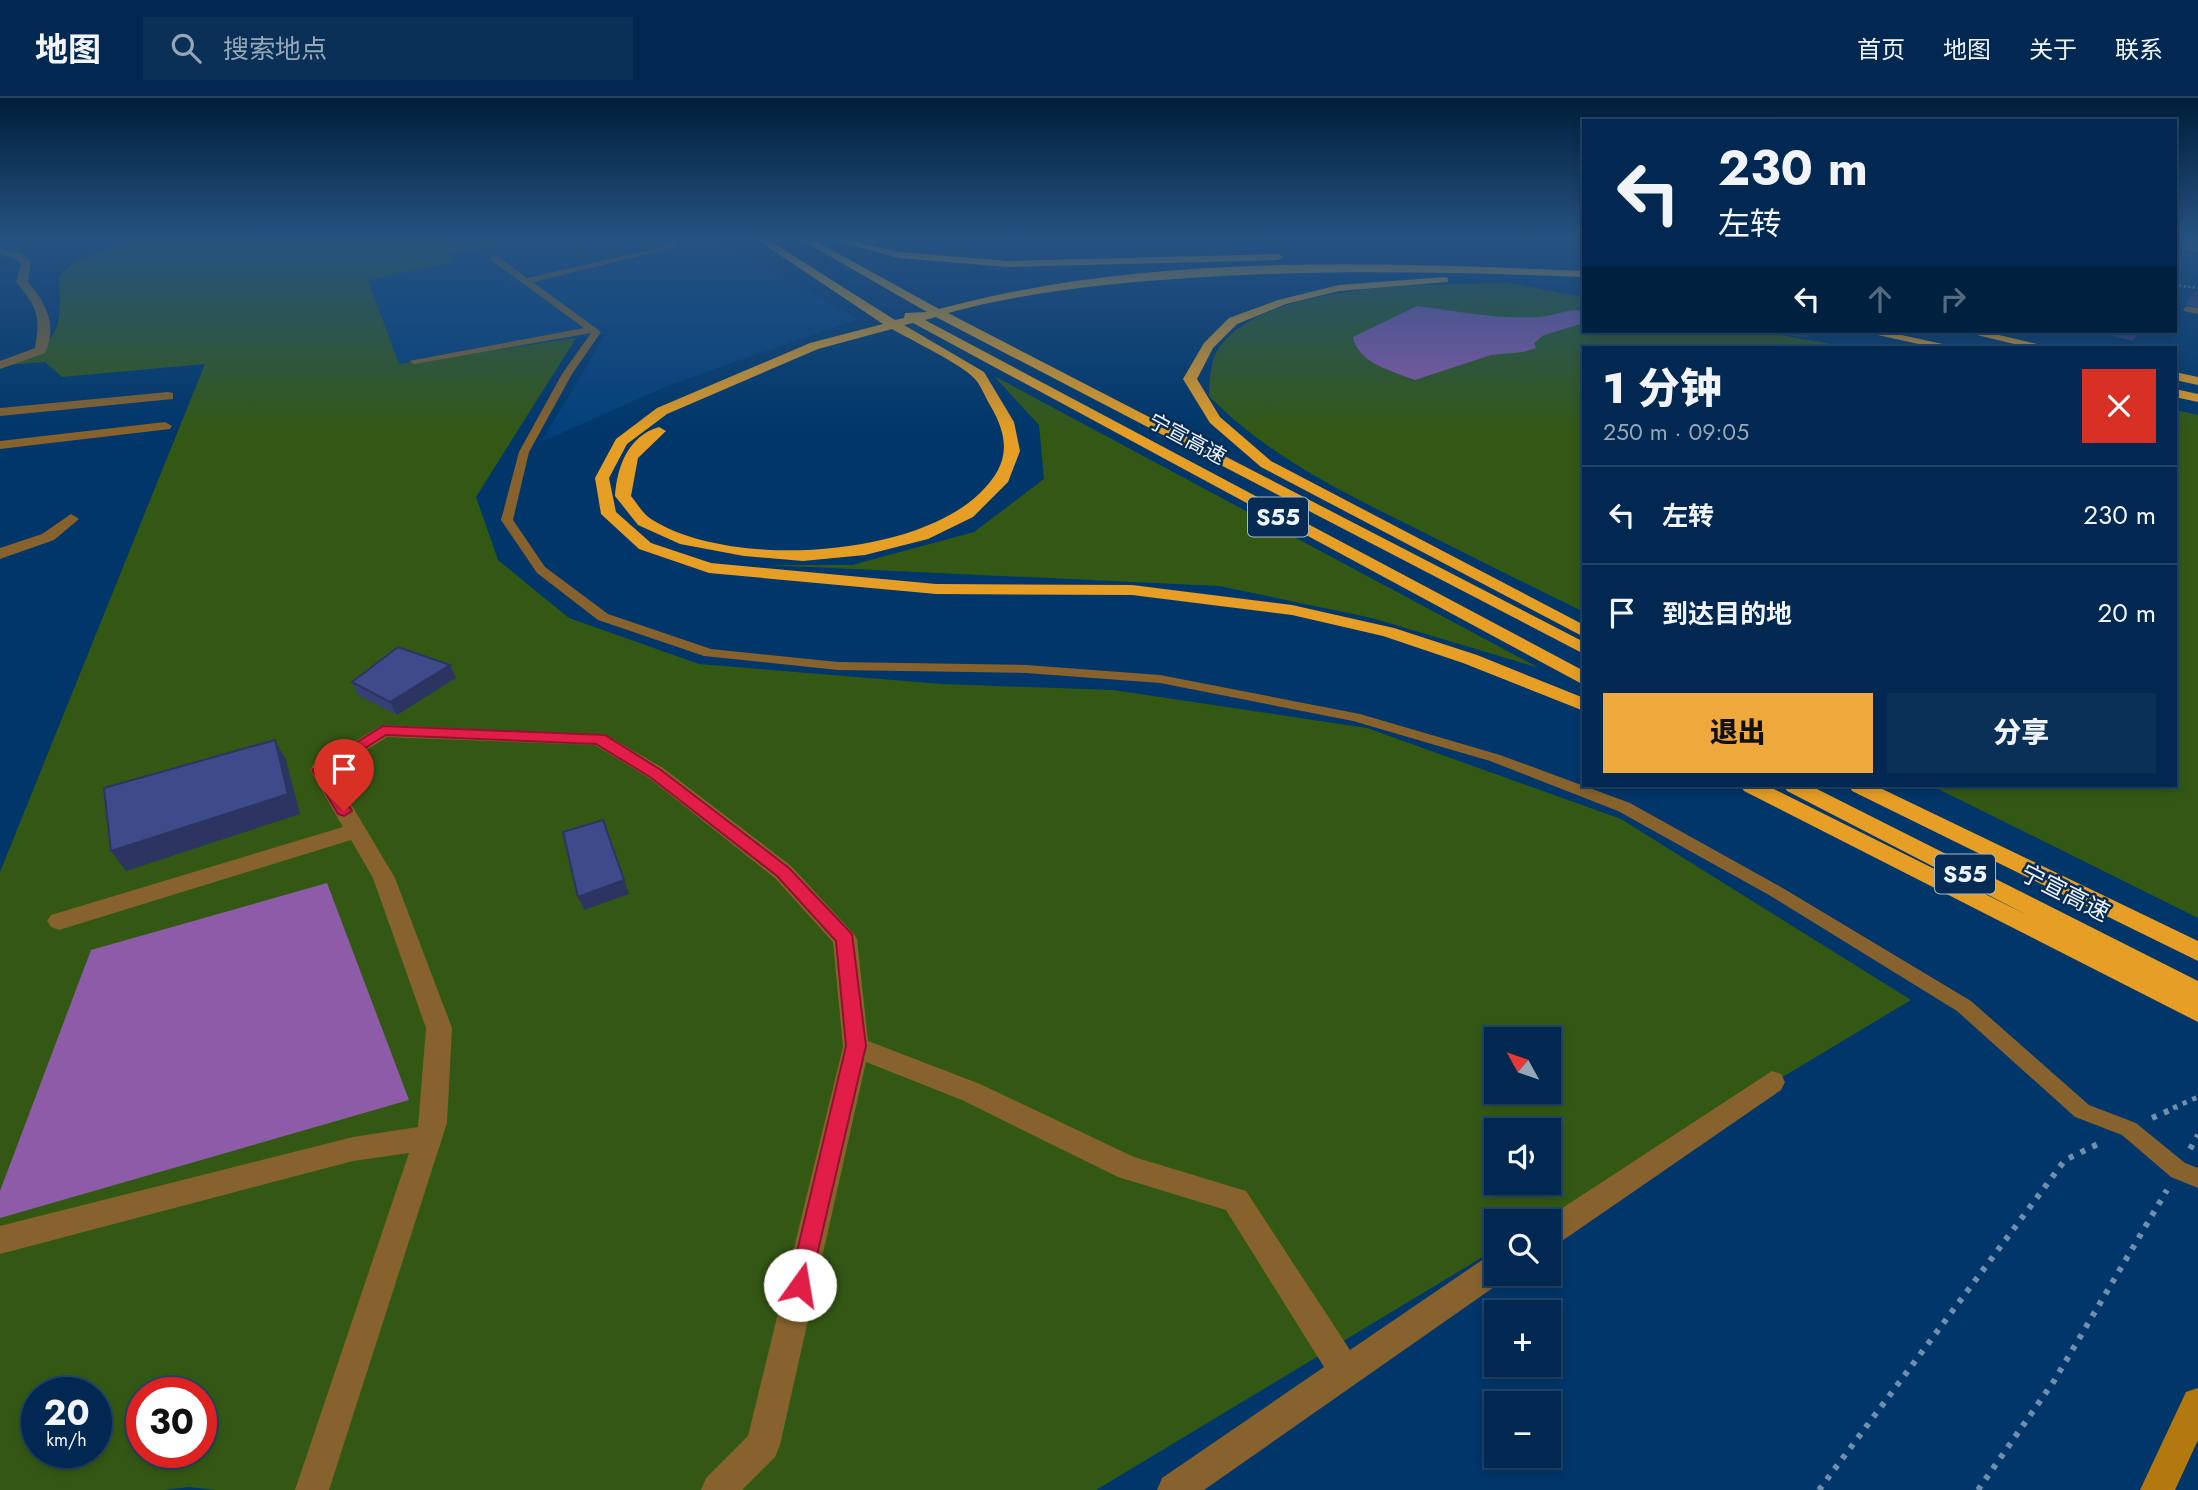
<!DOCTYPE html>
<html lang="zh">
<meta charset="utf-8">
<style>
:root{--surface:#002850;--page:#0a3057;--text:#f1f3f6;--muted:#95a6b7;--line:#224467;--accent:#eea83c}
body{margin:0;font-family:Jost,"Noto Sans SC",sans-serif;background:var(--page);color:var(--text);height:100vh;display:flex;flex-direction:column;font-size:26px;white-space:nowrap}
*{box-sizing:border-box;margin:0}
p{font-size:23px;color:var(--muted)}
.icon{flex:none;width:38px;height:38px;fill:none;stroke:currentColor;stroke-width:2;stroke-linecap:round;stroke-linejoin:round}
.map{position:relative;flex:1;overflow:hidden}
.details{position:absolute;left:1582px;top:248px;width:595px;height:441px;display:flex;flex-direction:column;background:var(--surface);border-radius:0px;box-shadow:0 4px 10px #0003,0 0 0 2px var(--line)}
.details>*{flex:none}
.guide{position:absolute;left:1582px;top:21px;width:595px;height:214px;border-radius:0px;box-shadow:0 4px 10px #0003,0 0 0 2px var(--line);background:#002850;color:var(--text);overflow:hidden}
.needle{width:46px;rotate:310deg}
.buttons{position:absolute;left:1484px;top:929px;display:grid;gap:14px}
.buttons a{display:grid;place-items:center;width:77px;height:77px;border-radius:0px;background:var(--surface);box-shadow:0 4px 10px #0003,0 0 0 2px var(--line);font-size:35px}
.speed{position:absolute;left:21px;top:1279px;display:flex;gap:14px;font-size:35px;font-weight:700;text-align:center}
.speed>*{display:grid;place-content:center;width:91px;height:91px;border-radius:50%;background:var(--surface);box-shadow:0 4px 10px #0003,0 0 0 2px var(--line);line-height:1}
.speed small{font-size:18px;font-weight:400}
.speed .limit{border:10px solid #d22;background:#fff;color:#111}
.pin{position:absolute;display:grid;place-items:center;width:60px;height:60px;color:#fff;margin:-72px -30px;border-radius:50% 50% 50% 0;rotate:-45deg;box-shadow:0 0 7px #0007}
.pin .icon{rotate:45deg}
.me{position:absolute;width:77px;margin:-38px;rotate:13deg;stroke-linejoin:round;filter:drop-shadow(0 0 5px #0008)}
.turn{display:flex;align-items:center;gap:24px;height:147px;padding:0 21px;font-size:32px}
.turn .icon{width:91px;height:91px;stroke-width:2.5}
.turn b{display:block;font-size:49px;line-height:60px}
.lanes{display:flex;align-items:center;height:66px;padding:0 21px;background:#0003;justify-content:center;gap:35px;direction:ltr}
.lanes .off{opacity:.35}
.round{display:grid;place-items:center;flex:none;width:74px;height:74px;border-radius:0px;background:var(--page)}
.summary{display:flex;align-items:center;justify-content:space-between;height:119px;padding:0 21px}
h1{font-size:42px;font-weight:800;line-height:52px}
.button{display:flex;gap:14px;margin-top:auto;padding:14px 21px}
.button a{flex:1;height:80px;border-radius:0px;background:var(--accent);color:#111;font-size:28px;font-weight:800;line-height:80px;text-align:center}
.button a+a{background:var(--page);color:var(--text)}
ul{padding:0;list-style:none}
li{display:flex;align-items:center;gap:21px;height:98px;padding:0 21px;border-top:2px solid var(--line)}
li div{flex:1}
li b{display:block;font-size:26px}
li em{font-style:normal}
header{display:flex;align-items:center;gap:42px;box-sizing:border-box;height:98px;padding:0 35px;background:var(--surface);border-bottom:2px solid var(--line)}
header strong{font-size:33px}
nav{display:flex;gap:38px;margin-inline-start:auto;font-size:24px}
.search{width:490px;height:63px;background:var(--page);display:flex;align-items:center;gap:18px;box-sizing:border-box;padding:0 24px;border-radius:0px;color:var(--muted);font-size:26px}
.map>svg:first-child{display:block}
.built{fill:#03407b}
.green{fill:#335814;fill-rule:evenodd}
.water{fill:#8e5ba8}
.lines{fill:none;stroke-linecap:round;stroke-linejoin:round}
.path-far2{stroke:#708fae;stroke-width:2.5;stroke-dasharray:2 2.5;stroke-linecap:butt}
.path-far1{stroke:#708fae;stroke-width:5;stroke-dasharray:4.5 6;stroke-linecap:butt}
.path{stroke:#708fae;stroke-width:6;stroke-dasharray:5 8;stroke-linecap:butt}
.lane{fill:#87622c;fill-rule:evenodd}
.street{fill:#87622c;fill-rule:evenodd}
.secondary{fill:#b3780e;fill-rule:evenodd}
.highway{fill:#e69e24;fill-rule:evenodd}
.wall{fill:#364077}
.shaded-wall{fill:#2c3461}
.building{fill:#3f4a8a;stroke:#2c3461;stroke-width:2}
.route{fill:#e11d48;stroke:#92132f;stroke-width:2}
.labels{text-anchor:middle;stroke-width:5;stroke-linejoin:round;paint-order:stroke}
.far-street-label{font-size:21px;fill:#eef3fa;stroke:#062c55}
.shield{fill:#062c55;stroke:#a8b7c8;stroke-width:2}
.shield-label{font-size:23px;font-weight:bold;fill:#eef3fa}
.street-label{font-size:24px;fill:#eef3fa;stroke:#062c55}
</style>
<header>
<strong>地图</strong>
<div class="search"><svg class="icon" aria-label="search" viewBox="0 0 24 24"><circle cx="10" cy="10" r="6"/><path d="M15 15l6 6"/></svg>搜索地点</div>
<nav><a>首页</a><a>地图</a><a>关于</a><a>联系</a></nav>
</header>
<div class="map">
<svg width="2198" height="1392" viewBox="0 0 2198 1392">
<rect width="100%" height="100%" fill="#00366a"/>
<polygon class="built" points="541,141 714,141 858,221 669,287 541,344 606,236 399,266 367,182 451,165 449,155"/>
<g class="green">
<path d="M120,141H541L450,155L451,165L368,182L399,266L576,240L476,399L498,462L569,520L699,566L942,586L1113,592L1367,630L1621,721L1911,902L1542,1123L1496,1124V1151L1096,1392H216L189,1389L163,1392H0V774L205,266L62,279L45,264L7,267C60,244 62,234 59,178L76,162L126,145ZM1496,942H1549V994H1496ZM1496,1032H1549V1085H1496ZM37,1295H96V1354H37ZM142,1295H201V1354H142Z"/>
<path d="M1509,185L1584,199V233H1759L1854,250H1584V514C1526,486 1469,457 1411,428C1338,392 1267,357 1209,298C1210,281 1210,261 1221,247C1270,184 1436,186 1509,185Z"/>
<polygon points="994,278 1539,570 1372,520 1219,488 767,467 852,467 974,434 1044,381 1039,327"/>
<polygon points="2175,312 2198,317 2198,820 1932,688 2175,688"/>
</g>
<g class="water">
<path d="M1417,208C1457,213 1500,222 1541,219C1556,217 1569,210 1584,213V225L1544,237L1534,245L1536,250L1523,254L1491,257L1415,282C1392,273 1358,265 1353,239Z"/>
<polygon points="327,785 409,1002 0,1120 0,1093 91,852"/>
</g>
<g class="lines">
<polyline class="path-far2" points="2175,187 2198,190"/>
<polyline class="path-far1" points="2173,1010 2198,999"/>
<g class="path">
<polyline points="2152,1020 2177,1009"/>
<polyline points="2190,1051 2198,1037"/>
<polyline points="1819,1392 2065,1062 2100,1045"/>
<polyline points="1978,1392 2054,1283 2167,1092"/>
</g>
<g class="lane">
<polygon points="655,141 664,141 677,149 533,184 601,234 572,276 529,354 513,422 545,469 608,516 711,551 838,564 1026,567 1160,577 1360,616 1500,657 1630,705 1781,789 1971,903 2089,1007 2136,1025 2185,1065 2198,1070 2198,1090 2171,1079 2122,1037 2075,1019 1957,913 1769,797 1618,713 1490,663 1353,623 1160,585 1026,575 838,572 704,558 598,522 537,475 501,422 519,354 562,276 591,235 414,266 409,263 584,230 491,162 491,158 497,158 527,180 666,148"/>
<polygon points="2175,145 2198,150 2198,154 2175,149"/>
<polygon points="2187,208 2198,210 2198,216 2184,213 2183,211"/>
</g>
<g class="street">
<path d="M0,151L21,155L31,163L28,184C46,205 58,227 45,255L0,271V263L35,250C41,216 37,210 16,184L21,166L14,160L0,157Z"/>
<polygon points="168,294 173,295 173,301 0,318 0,310"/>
<polygon points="165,324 172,328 170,331 0,351 0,343"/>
<polygon points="71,416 79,421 54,442 0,461 0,450 42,436"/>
<polygon points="383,627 606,637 663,670 791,768 853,835 857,841 868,943 980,986 1134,1059 1246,1093 1350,1252 1485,1160 1496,1156 1496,1176 1508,1176 1507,1180 1204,1392 1157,1392 1162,1380 1324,1269 1226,1112 1118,1079 962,1002 866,964 780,1347 775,1359 742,1392 701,1392 706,1380 748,1338 843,949 833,844 775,780 649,680 595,647 387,639 332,674 395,780 452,930 447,1025 329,1392 295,1392 409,1055 353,1063 0,1156 0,1128 353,1039 418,1029 426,930 373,780 351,742 59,832 51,829 47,823 51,817 343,729 310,672 313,667"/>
<polygon points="1772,973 1781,976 1785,984 1781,992 1559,1145 1549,1149 1549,1124 1541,1124"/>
</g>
<polygon class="secondary" points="2198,1290 2198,1342 2175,1392 2140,1392 2186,1294"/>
<g class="highway">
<path d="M756,141H767L895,222L904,220L905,215L927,214L800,141H812L939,211C1145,155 1372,164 1584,173V179C1452,174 1322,171 1190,180C1109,185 1026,194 948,215L1584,544V556L936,219L925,222L1584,573V587L913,225L904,227L984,274L1014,324L1020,353L1008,384L973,419L928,441L865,457L803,463L744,458L680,446L638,427L615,398C617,369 628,338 659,329L666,333L638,360L631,398C637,405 643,416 651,421C729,471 912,460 979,396C1009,367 1011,343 990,307C985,299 981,287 974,280C961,266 911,242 892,231L818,251L667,316L627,346L609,380L616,414L651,445L711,465L936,486L1132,487L1292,507L1394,530L1477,557L1584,600V613L1463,565L1383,538L1292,517L1132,497L936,496L709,475L639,451L601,416L595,380L616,341L657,310L810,245L883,226Z"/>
<polygon points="828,141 844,141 899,154 1008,163 1278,156 1283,159 1278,162 1008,169 899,160"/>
<polygon points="1444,179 1448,180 1448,184 1339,193 1286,206 1237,226 1213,250 1197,281 1220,319 1271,363 1584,527 1584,539 1261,369 1210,325 1183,281 1204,245 1229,220 1278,202 1339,187"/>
<polygon points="1859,233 1883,233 1961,250 1937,250"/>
<polygon points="1960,233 1982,233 2054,250 2031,250"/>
<polygon points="2175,274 2198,279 2198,287 2175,282"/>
<polygon points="2175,291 2198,296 2198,304 2175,299"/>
<polygon points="1741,688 1768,688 2027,817 1787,693 1784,688 1811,688 2198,883 2198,924 1744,693"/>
<polygon points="1849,688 1876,688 2198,843 2198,863 1852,693"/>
</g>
</g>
<g class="wall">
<polygon points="2175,141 2198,141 2198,152 2175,147"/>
<polygon points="2198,192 2198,209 2186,207 2192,197"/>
<polygon points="1766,233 1809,233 1807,240"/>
<polygon points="2098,233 2139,233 2133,243 2097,234"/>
<polygon points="450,567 456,580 397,617 358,597 352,584"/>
</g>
<g class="shaded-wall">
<polygon points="450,567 456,580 397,617 390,604"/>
<polygon points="275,642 286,662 300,716 126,773 111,753"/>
<polygon points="603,722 629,796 584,812 578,799"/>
</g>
<g class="building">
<polygon points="2198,192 2198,198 2192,197"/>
<polygon points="398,549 450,567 390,604 352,584"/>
<polygon points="275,642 288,696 111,753 104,690"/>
<polygon points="603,722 624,782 578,799 563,734"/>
</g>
<linearGradient id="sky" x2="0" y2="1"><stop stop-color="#001e3a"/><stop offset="0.42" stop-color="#265281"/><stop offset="1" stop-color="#265281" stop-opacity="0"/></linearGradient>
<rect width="2198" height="335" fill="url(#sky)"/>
<polygon class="route" points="383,628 605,637 661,672 789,770 852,836 866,948 808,1195 800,1199 792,1195 789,1187 846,948 836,843 777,778 650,679 596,646 386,637 329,673 352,713 344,718 338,716 312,672"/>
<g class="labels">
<g class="far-street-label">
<text transform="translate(1187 341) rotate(28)" y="7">宁宣高速</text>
</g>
<g class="shield">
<rect x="1248" y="399.5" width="60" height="39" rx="5"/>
<rect x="1935" y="756.5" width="60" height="39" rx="5"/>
</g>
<g class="shield-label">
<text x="1278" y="427">S55</text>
<text x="1965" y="784">S55</text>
</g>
<g class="street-label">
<text transform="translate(2065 795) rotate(27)" y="8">宁宣高速</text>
</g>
</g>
</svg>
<div class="buttons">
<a><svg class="needle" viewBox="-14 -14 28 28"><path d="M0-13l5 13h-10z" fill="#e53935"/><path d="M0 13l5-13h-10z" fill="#95a6b7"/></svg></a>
<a><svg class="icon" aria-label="sound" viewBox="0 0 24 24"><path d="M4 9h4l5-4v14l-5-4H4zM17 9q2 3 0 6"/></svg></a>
<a><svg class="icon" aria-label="search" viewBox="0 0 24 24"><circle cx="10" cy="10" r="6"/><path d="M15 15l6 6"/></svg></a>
<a>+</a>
<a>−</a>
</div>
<div class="speed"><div>20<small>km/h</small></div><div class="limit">30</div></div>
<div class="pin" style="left:344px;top:713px;background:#d93025"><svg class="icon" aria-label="arrive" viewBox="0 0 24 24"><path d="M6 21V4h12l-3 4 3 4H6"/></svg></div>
<svg class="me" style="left:800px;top:1187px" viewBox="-20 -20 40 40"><circle r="19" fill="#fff"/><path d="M0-13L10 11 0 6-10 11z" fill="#e11d48"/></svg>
<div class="guide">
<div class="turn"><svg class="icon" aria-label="left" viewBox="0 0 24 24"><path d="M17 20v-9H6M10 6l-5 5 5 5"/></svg><div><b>230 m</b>左转</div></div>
<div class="lanes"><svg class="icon" aria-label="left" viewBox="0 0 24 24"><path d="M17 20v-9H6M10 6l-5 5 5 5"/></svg><svg class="icon off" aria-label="ahead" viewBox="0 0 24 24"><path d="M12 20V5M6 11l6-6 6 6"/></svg><svg class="icon off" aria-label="right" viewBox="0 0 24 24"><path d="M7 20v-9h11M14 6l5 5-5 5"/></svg></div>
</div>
<section class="details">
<div class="summary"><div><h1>1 分钟</h1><p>250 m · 09:05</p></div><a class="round" style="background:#d93025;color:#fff"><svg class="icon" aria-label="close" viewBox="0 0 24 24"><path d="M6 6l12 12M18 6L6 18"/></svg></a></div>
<ul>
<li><svg class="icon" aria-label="left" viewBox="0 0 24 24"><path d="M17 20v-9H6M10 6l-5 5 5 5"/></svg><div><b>左转</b></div><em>230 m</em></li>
<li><svg class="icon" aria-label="arrive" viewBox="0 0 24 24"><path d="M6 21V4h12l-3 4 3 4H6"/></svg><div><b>到达目的地</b></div><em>20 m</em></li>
</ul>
<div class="button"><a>退出</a><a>分享</a></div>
</section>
</div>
